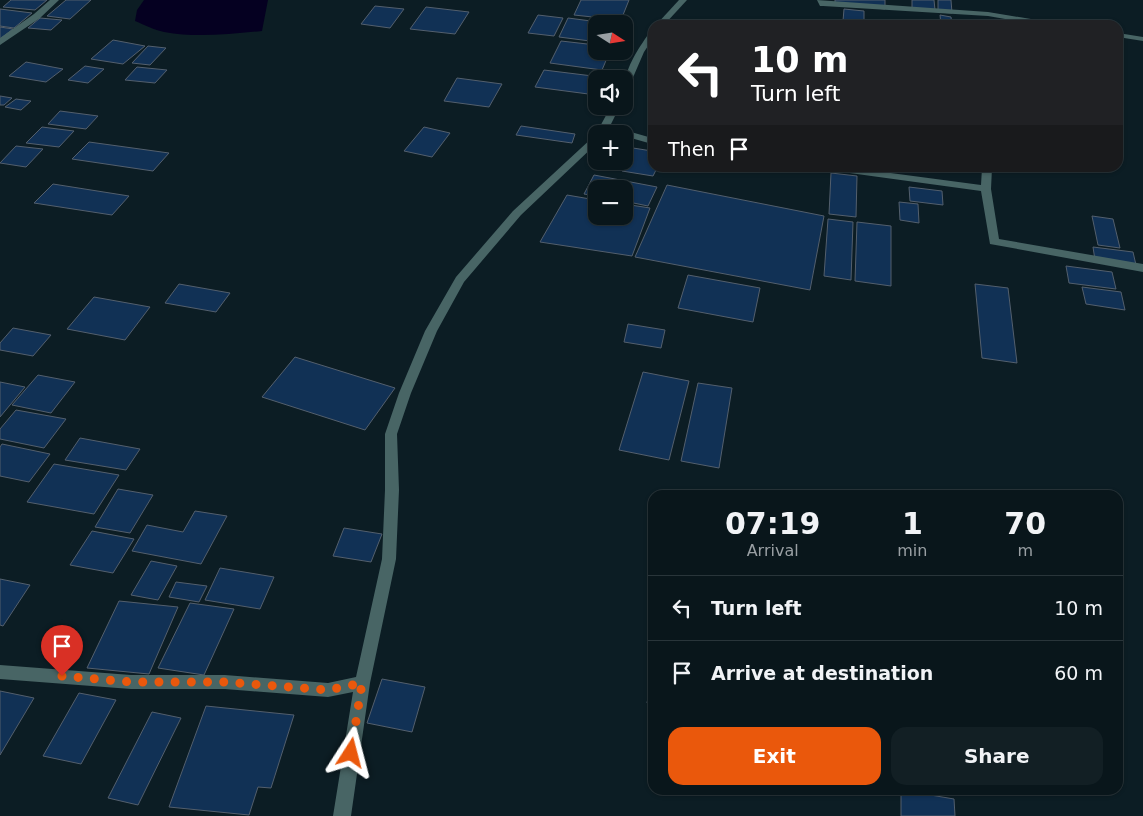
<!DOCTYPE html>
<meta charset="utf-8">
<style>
:root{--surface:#09161b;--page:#121f24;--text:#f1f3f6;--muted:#999fa3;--line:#29353a;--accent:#ea580c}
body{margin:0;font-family:"DejaVu Sans",sans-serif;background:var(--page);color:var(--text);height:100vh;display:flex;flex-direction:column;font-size:19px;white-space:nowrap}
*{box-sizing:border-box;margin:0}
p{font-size:16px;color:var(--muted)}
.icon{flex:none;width:28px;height:28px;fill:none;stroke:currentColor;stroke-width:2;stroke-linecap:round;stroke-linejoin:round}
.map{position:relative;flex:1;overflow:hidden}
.details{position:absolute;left:648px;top:490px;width:475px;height:305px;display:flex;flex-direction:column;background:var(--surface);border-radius:15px;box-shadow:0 1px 4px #0004,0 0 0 1px var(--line)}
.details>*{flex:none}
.banner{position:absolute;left:648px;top:20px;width:475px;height:152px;border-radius:15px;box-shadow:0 1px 4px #0004,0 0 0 1px var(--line);background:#202124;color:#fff;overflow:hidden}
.needle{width:32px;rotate:102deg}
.fabs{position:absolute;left:588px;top:15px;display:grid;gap:10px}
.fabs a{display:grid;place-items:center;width:45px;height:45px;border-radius:10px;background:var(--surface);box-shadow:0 1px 4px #0004,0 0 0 1px var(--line);font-size:25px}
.pin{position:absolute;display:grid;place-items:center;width:42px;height:42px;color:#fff;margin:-51px -21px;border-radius:50% 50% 50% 0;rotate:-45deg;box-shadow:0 0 5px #0007}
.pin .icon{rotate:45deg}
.me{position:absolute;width:55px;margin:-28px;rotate:9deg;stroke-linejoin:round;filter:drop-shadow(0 0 4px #0008)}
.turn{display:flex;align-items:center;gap:18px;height:105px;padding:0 20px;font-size:22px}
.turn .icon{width:65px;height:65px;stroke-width:2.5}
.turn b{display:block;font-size:35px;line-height:42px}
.then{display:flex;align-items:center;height:48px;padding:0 20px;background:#0003;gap:10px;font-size:19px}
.eta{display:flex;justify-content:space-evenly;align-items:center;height:85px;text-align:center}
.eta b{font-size:30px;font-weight:700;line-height:35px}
.action{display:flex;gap:10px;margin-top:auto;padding:10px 20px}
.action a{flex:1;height:58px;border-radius:15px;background:var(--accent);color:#fff;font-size:20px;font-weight:700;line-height:58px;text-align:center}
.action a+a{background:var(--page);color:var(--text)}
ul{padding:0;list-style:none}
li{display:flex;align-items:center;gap:15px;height:65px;padding:0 20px;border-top:1px solid var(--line)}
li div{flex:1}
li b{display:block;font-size:19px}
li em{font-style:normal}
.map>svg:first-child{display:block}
.water{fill:#050021}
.building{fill:#113155;stroke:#535f6d}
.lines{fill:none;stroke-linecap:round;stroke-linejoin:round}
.minor{fill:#486565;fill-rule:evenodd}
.route{stroke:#ea580c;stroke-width:9;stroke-dasharray:0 16.2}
</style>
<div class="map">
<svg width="1143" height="816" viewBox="0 0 1143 816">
<rect width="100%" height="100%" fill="#0c1d24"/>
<path class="water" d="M144,0H268L262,31C230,34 196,38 164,32C154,30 145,25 135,21L137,10Z"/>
<g class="building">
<polygon points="11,0 47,0 35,10 3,7"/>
<polygon points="66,0 91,0 70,19 47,16"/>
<polygon points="581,0 629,0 621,20 574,15"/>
<polygon points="835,0 885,0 885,9 835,4"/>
<polygon points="912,0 934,0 935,10 912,8"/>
<polygon points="938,0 951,0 952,13 938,12"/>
<polygon points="375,6 404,9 390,28 361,24"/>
<polygon points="426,7 469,12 455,34 410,29"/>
<polygon points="0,9 32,13 14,28 0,26"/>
<polygon points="844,9 864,11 864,23 843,21"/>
<polygon points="538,15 563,18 554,36 528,33"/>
<polygon points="940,15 951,17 952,25 941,25"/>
<polygon points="40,18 62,20 51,30 28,28"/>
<polygon points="568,18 599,22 596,24 590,41 559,37"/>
<polygon points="0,27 13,29 0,39"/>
<polygon points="113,40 145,46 123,64 91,59"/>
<polygon points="561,41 596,45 596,51 610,51 602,70 550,63"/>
<polygon points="148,46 166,48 150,65 132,63"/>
<polygon points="26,62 63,69 46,82 9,76"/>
<polygon points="85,66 104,69 88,83 68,80"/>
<polygon points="137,67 167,70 155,83 125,80"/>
<polygon points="544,70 617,79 596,79 596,95 535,87"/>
<polygon points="457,78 502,84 489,107 444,101"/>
<polygon points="0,96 12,98 4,105 0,105"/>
<polygon points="16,99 31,101 21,110 5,107"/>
<polygon points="60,111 98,116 86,129 48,124"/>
<polygon points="521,126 575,134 572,143 516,135"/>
<polygon points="42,127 74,131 59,147 26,143"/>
<polygon points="424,127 450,133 432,157 404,151"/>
<polygon points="89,142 169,153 153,171 72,159"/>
<polygon points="16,146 43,149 26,167 0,163"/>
<polygon points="633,148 652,151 652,168 657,168 653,176 622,171"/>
<polygon points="831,173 857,176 856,217 829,214"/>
<polygon points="594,175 657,187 648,206 624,201 624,189 596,189 596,196 584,194"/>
<polygon points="53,184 129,196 112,215 34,203"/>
<polygon points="667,185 824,216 810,290 635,257"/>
<polygon points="909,187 942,191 943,205 910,201"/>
<polygon points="567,195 596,200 596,216 624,216 624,204 650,208 632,256 540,242"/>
<polygon points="899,202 918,204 919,223 900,220"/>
<polygon points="1092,216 1113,219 1120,248 1098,245"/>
<polygon points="828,219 853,222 851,280 824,276"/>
<polygon points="857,222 891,226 891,286 855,281"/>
<polygon points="1093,247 1133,252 1136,265 1095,260"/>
<polygon points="1066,266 1112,272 1116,289 1069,283"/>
<polygon points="688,275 760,288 753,322 678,308"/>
<polygon points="179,284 230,293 216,312 165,303"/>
<polygon points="975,284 1008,288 1017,363 982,358"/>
<polygon points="1082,287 1121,292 1125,310 1086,304"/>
<polygon points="94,297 150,307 125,340 67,329"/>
<polygon points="628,324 665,330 661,348 624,342"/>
<polygon points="13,328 51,335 33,356 0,350 0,343"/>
<polygon points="295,357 395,388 365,430 262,397"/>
<polygon points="643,372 689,381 669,460 619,450"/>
<polygon points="38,375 75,382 51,413 12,405"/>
<polygon points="0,382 25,387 0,417"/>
<polygon points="698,383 732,388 719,468 681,461"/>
<polygon points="16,410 66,419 44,448 0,439 0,429"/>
<polygon points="80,438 140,449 126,470 65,460"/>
<polygon points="2,444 50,454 29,482 0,476 0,447"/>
<polygon points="54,464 119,475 94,514 27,502"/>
<polygon points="118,489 153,495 130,533 95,527"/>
<polygon points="195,511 227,516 201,564 132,551 147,525 183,532"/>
<polygon points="344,528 382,534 371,562 333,556"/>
<polygon points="92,531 134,539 113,573 70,565"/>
<polygon points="151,561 177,566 158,600 131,595"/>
<polygon points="220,568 274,577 260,609 205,600"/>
<polygon points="0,579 30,585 3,626 0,625"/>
<polygon points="176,582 207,586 199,602 169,597"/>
<polygon points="119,601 178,607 149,674 87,668"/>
<polygon points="190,603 234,609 204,675 158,668"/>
<polygon points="652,676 652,704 647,703"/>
<polygon points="382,679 425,687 412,732 367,723"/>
<polygon points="0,691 34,698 0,755"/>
<polygon points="79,693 116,700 81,764 43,756"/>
<polygon points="206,706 294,715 271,788 258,787 249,815 169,807"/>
<polygon points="152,712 181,718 138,805 108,798"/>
<polygon points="901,790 954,799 955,816 901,816"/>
</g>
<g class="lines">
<g class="minor">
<polygon points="50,0 59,0 40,18 0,45 0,38 34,14"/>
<polygon points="679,0 687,0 664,25 656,25"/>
<polygon points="817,0 988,12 1055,23 1059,25 1040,25 988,16 823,6 820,6"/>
<path d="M649,33H652V40L644,52L628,89L624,92C624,69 637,51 649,33Z"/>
<polygon points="1118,33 1143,37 1143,41 1118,37"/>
<polygon points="611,106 620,106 610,126 652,138 652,144 624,136 624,134 607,131 606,134 596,134"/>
<polygon points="596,136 596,144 521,215 464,282 437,331 411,393 397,434 399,490 396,559 370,683 351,816 333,816 353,692 328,697 225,689 131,689 0,679 0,665 131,675 225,675 328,683 356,677 382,559 385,490 385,434 399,393 425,331 456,277 513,211 593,137"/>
<polygon points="830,168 853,168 981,185 982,168 992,168 991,189 999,239 1143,264 1143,272 990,244 981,191 835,171"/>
</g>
</g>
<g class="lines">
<polyline class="route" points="62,676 131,682 225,682 328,690 362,683 351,753"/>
</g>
</svg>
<div class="fabs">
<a><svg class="needle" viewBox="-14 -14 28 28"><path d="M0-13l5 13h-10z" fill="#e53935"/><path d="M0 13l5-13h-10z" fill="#999fa3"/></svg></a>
<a><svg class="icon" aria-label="sound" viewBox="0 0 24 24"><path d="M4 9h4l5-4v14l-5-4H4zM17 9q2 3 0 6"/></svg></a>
<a>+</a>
<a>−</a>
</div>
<div class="pin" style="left:62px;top:676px;background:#d93025"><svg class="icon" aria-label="arrive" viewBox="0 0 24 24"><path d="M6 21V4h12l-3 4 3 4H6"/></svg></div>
<svg class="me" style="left:351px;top:753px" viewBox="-20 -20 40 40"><path d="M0-17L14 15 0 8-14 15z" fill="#ea580c" stroke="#fff" stroke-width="4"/></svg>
<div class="banner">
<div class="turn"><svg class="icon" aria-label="left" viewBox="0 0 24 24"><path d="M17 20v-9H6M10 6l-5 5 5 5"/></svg><div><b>10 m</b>Turn left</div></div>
<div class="then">Then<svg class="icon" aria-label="arrive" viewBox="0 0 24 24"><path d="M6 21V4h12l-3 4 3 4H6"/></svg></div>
</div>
<section class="details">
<div class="eta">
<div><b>07:19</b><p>Arrival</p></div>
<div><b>1</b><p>min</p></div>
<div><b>70</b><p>m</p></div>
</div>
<ul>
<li><svg class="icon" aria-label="left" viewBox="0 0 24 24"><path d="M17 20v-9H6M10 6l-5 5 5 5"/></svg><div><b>Turn left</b></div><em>10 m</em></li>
<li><svg class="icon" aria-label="arrive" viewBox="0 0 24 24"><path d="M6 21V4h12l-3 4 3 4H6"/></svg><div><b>Arrive at destination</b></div><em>60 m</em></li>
</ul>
<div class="action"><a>Exit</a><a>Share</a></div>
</section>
</div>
